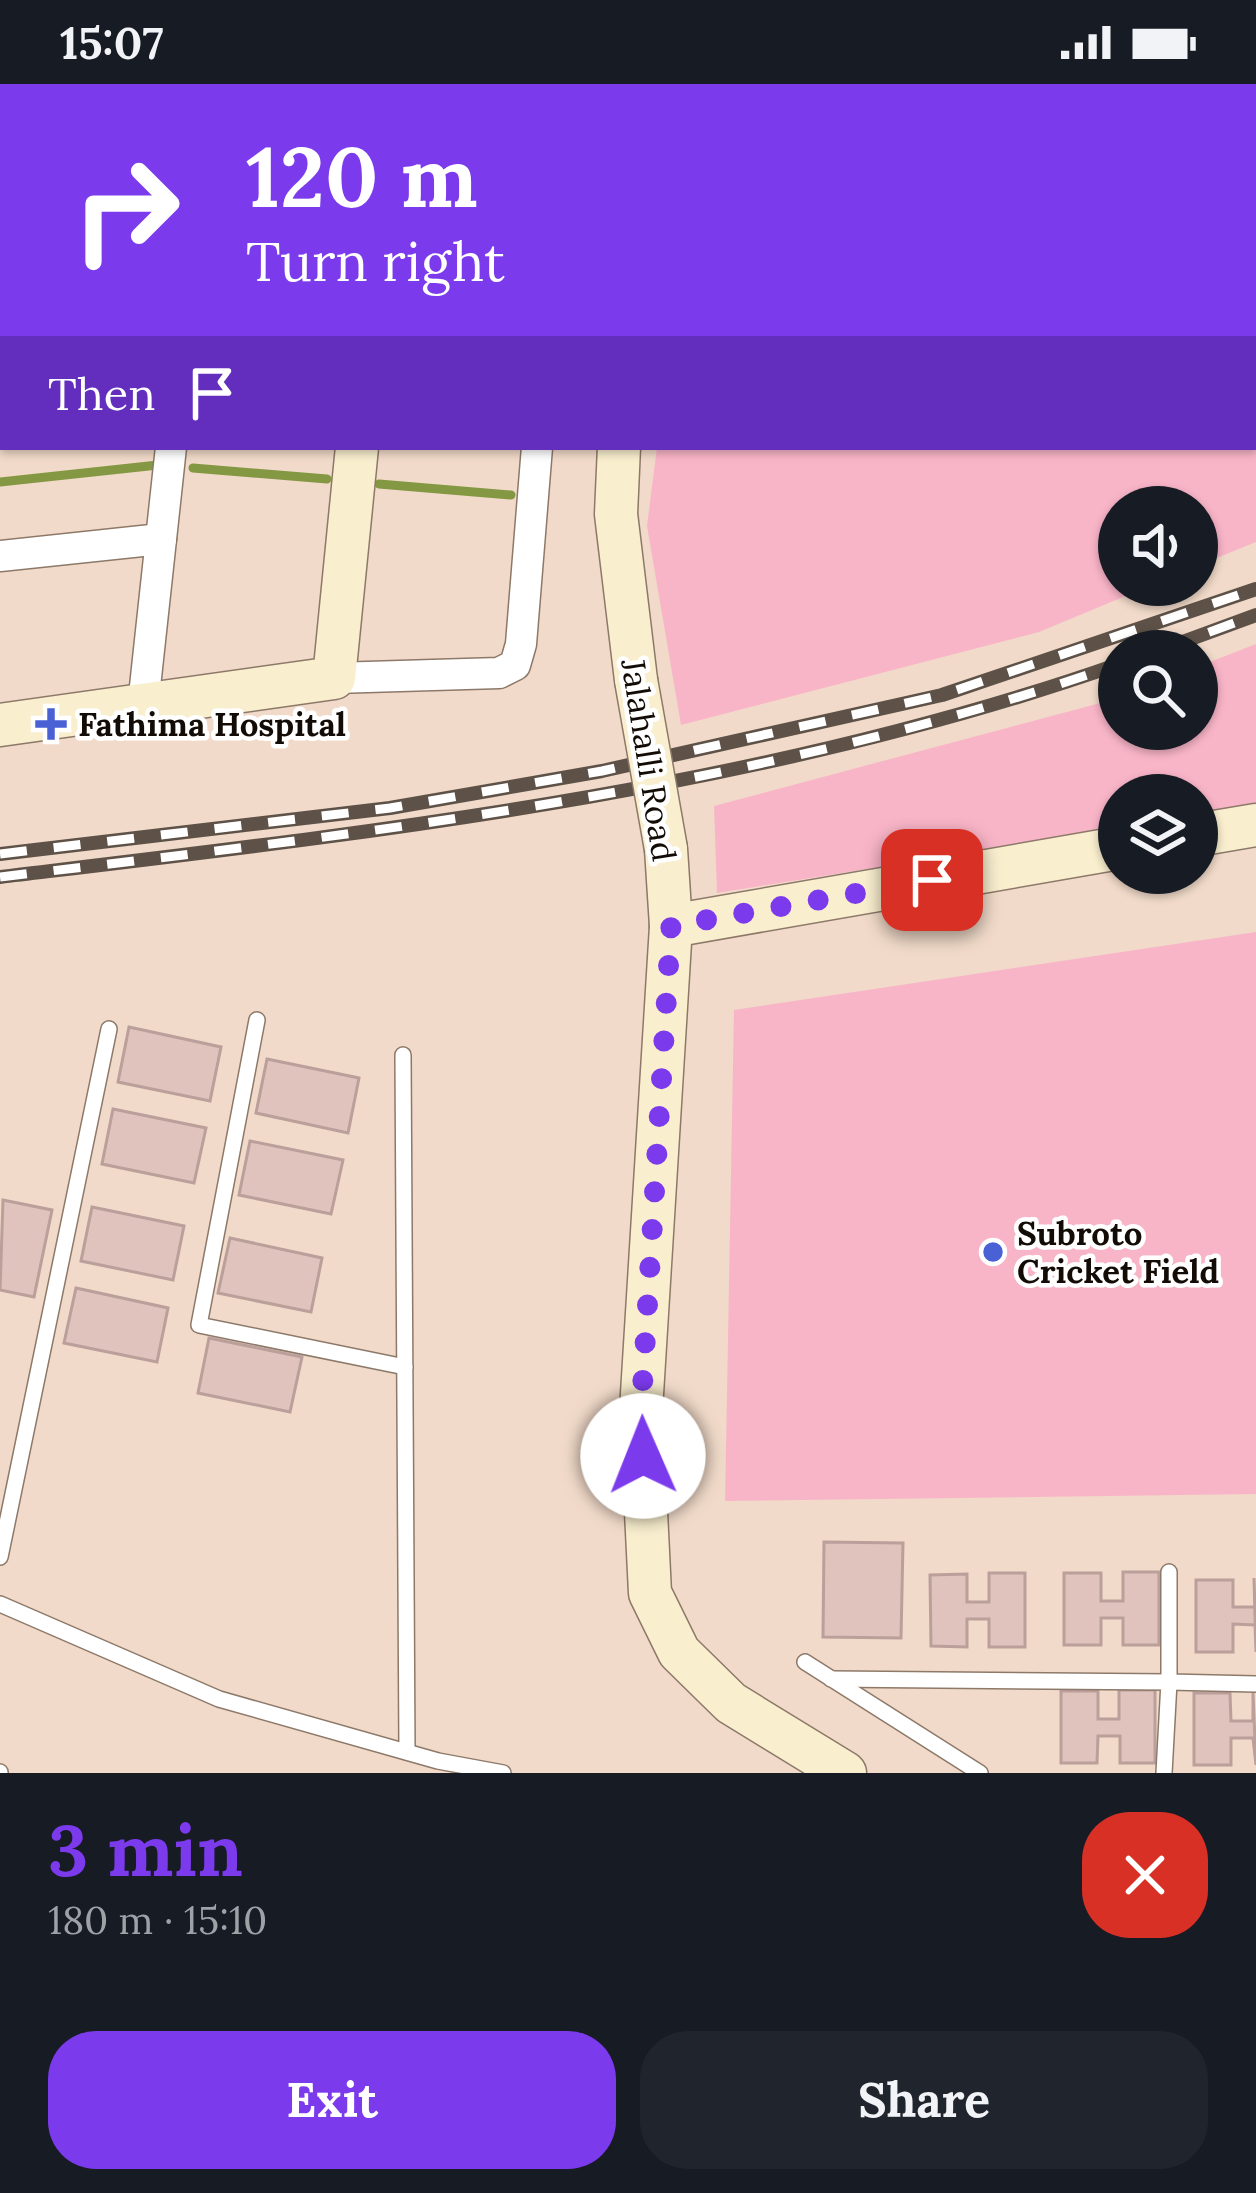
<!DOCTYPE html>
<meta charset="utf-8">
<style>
:root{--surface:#171b24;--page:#20242c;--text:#f1f3f6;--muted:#9ea1a6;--accent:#7c3aed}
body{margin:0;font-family:Lora,serif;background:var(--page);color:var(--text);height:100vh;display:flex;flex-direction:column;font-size:45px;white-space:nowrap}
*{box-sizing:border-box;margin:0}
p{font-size:39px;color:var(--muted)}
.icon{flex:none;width:66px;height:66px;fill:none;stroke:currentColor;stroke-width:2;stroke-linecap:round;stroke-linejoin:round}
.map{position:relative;height:1689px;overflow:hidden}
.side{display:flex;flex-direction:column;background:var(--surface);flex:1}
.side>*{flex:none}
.top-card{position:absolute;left:0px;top:0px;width:1257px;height:366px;box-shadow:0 3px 9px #0004;background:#7c3aed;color:#fff;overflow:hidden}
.controls{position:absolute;left:1098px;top:402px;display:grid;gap:24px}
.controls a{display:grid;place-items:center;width:120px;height:120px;border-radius:50%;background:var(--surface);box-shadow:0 3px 9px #0004;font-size:60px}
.pin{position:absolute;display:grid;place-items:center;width:102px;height:102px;color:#fff;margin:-51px;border-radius:24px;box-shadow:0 6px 18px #0006}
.me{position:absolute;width:132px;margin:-66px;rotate:359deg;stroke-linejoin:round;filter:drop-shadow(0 0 9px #0008)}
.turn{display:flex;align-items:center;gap:42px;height:252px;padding:0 48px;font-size:54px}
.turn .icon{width:156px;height:156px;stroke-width:2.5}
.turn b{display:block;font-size:84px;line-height:102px}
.then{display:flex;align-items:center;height:114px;padding:0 48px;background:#0003;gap:24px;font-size:45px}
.round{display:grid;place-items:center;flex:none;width:126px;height:126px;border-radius:48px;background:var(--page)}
.headline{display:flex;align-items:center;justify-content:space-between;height:204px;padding:0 48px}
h1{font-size:72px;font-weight:800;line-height:90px;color:var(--accent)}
.action{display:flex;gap:24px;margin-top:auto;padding:24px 48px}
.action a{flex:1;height:138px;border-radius:48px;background:var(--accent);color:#fff;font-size:48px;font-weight:800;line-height:138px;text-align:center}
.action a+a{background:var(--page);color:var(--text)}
.status{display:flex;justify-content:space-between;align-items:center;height:84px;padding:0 60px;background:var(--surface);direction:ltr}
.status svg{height:33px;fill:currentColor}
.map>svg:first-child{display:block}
.green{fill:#f9b5c8}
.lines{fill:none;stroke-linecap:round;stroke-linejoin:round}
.stream{stroke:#849742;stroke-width:9}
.building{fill:#e0c3bd;stroke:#bb9f9a;stroke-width:3}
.lane-casing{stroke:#8d7969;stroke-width:18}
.street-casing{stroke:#8d7969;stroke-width:33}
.secondary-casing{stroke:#8d7969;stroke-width:45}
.lane{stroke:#fff;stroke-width:15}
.street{stroke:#fff;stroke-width:30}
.secondary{stroke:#f9eece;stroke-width:42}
.rail-casing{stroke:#5e5248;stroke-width:14}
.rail{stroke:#fff;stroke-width:9;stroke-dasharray:27;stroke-linecap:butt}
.secondary-bridge-casing{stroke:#8d7969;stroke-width:45;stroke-linecap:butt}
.secondary-bridge{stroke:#f9eece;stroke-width:42}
.route{stroke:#7c3aed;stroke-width:21;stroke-dasharray:0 37.8}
.poi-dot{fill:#4961d5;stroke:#fff;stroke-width:4.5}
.labels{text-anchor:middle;stroke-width:9;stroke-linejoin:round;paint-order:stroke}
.poi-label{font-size:33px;font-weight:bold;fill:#130c06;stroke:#fff;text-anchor:start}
.street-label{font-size:33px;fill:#130c06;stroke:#fff}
</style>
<div class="status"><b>15:07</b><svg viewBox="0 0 49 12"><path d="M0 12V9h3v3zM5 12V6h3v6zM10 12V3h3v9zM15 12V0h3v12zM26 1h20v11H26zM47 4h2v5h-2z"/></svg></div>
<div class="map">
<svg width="1256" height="1689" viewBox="0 0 1256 1689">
<rect width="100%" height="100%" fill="#f1dac9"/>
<g class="green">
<polygon points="694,0 1256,0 1256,458 1197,482 1197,423 1119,423 1119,501 1152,501 1039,548 681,641 647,442 657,363 1254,363 1254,3"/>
<polygon points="1256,560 1256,723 1197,733 1197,711 1119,711 1119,745 717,809 714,722 1119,614 1119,645 1197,645 1197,583"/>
<polygon points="1256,848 1256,1410 725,1417 734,926"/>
</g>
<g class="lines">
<g class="stream">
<polyline points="193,384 327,395"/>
<polyline points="0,398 158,381"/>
<polyline points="379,400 511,411"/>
</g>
</g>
<g class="building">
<polygon points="129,943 221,963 210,1017 118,998"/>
<polygon points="267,975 359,994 348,1049 256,1029"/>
<polygon points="113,1025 206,1044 194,1099 102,1080"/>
<polygon points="250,1057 343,1076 331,1130 239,1111"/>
<polygon points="3,1116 52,1126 34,1213 0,1206"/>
<polygon points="92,1123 184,1142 173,1196 81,1177"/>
<polygon points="230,1154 322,1174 311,1228 218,1209"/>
<polygon points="76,1204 168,1224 157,1278 64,1259"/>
<polygon points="209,1254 302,1273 290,1328 198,1309"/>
<polygon points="824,1458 903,1459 901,1554 823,1553"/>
<polygon points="1123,1488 1159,1488 1159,1561 1123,1561 1123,1534 1101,1534 1101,1561 1064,1561 1064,1489 1101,1489 1101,1517 1123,1517"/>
<polygon points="989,1489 1025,1489 1025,1563 989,1563 989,1535 967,1535 967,1563 931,1562 930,1491 967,1490 967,1518 989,1518"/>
<polygon points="1254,1494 1256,1568 1255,1541 1233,1540 1233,1568 1196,1568 1196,1496 1233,1496 1233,1523 1255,1523"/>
<polygon points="1119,1606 1155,1606 1155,1679 1120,1679 1120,1652 1098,1652 1097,1679 1061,1679 1061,1607 1098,1607 1098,1635 1119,1635"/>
<polygon points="1253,1608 1256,1681 1253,1654 1231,1654 1231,1681 1194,1681 1194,1609 1230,1609 1231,1637 1253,1637"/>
</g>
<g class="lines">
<g class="lane-casing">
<g id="lane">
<polyline points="257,936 199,1241 405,1283"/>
<polyline points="403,971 407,1668"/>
<polyline points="0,1473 109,945"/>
<polyline points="1169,1488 1169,1598 1256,1600"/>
<polyline points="0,1520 219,1615 438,1677 503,1689"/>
<polyline points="805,1578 980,1689"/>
<polyline points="831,1595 1169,1598 1164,1689"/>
<polyline points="0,1688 0,1689"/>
</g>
</g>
<g class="street-casing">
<g id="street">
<polyline points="193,3 193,0"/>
<polyline points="578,3 579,0"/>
<polyline points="0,175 3,174"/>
<polyline points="0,323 3,322"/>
<polyline points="0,472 161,455"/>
<polyline points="334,594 499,589 515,581 521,560 537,363"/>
<polyline points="143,621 171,363"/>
</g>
</g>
<g class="secondary-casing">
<g id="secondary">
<polyline points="392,3 392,0"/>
<polyline points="649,3 650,0"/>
<polyline points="619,363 616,430 636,596"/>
<polyline points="0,641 334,594 357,363"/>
<polyline points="1197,751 1256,741"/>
<polyline points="666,765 671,842 641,1326 650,1509 679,1568 731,1619 845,1689"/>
<polyline points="671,842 1119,764"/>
</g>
</g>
<use href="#lane" class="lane"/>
<use href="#street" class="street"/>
<use href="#secondary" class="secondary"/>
<g class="rail-casing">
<g id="rail">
<polyline points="1158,567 1256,531"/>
<polyline points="0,770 390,724 602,687 942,611 1256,505"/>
<path d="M0,793C376,748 760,706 1119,580"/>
</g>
</g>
<use href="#rail" class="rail"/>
<g class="secondary-bridge-casing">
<polyline id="secondary-bridge" points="636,596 666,765"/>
</g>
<use href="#secondary-bridge" class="secondary-bridge"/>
</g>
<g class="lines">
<polyline class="route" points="643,1372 641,1326 671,842 932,796"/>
</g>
<g class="poi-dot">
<path d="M45 622h12v12h12v12h-12v12h-12v-12h-12v-12h12z"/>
<circle cx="993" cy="1168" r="12"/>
</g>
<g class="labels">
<g class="poi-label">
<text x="78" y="652">Fathima Hospital</text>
<text x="1017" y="1161">Subroto<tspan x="1017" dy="38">Cricket Field</tspan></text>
</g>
<g class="street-label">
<text transform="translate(649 676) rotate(81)" y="12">Jalahalli Road</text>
</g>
</g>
</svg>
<div class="controls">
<a><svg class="icon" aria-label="sound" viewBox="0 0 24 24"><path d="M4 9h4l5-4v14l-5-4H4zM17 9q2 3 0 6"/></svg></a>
<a><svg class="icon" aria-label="search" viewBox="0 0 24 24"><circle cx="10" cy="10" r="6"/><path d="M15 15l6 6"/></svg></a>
<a><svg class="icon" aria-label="layers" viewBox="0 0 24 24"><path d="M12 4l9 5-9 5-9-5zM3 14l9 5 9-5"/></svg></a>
</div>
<div class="pin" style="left:932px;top:796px;background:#d93025"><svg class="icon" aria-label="arrive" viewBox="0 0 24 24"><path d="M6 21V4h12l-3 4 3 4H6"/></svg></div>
<svg class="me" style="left:643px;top:1372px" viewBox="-20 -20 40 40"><circle r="19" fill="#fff"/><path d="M0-13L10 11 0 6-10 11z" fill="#7c3aed"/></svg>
<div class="top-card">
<div class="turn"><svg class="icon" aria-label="right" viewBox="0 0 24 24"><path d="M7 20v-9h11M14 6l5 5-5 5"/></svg><div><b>120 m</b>Turn right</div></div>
<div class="then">Then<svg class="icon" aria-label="arrive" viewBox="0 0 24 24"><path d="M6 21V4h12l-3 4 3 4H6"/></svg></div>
</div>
</div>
<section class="side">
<div class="headline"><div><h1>3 min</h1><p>180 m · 15:10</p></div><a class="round" style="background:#d93025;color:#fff"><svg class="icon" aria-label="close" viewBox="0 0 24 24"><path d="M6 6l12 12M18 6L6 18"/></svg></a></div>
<div class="action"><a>Exit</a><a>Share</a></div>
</section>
